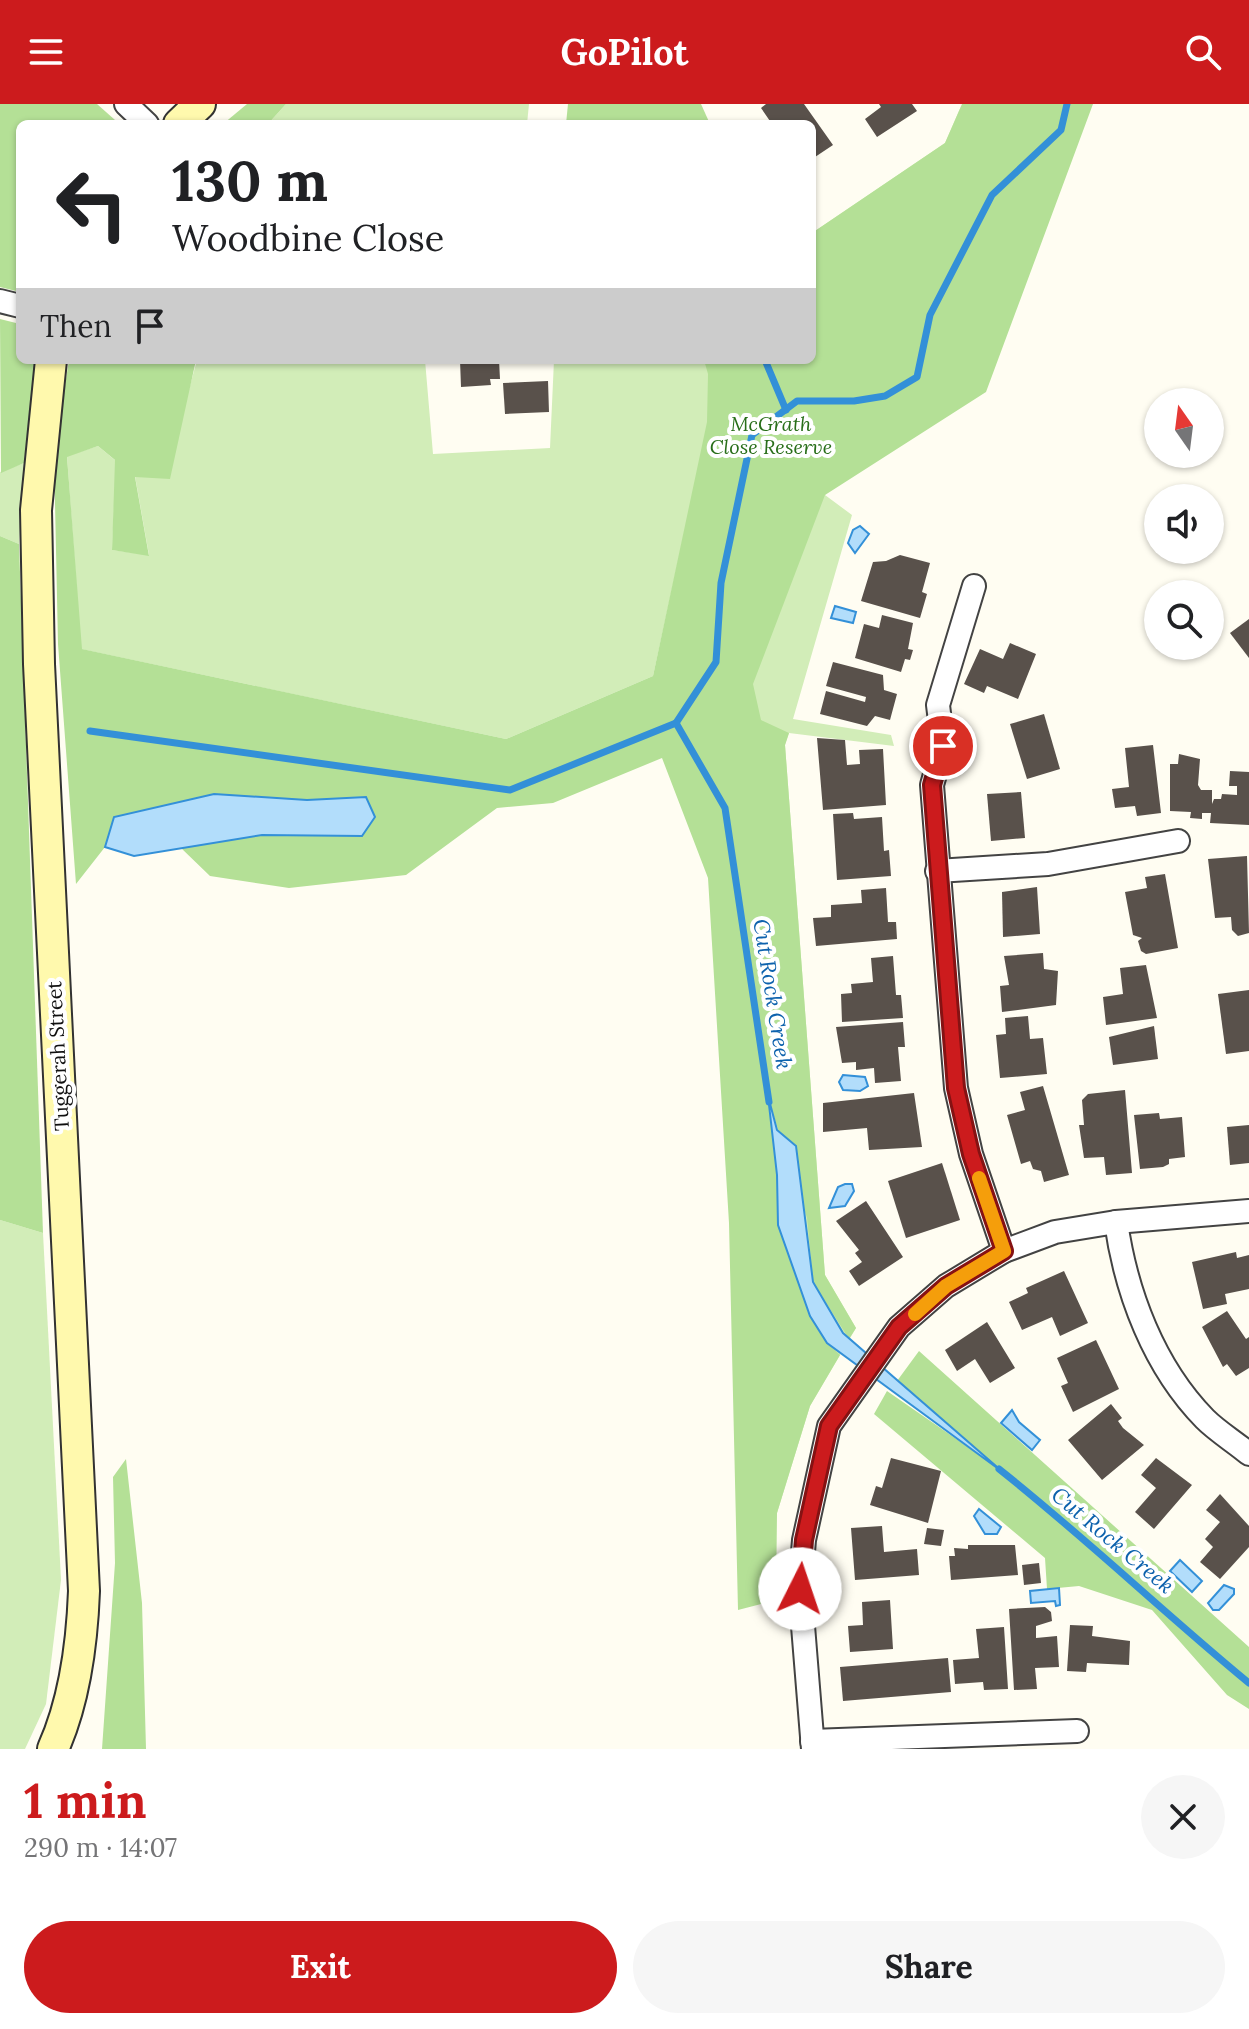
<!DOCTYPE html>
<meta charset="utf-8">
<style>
:root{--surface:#fff;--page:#f6f6f6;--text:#202124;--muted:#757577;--accent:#cc1b1d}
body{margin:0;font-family:Lora,serif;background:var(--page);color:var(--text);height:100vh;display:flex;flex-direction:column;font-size:30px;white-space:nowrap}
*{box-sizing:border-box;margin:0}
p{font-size:26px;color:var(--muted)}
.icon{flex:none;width:44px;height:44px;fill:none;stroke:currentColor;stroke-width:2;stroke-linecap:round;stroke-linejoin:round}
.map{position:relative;height:1645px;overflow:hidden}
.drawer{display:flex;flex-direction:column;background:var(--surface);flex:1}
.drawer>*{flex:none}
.top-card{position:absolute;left:16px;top:16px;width:800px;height:244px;border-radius:12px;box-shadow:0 2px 6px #0004;background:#fff;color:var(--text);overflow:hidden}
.needle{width:52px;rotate:346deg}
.controls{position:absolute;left:1144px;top:284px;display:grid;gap:16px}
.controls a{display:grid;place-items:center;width:80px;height:80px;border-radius:50%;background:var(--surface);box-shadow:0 2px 6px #0004;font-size:40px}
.pin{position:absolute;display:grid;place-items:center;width:68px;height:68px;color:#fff;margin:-34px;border:4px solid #fff;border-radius:50%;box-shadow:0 2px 8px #0007}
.me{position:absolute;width:88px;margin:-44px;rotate:4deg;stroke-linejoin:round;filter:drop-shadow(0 0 6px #0008)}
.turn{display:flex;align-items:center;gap:28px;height:168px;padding:0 24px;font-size:36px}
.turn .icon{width:104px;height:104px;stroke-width:2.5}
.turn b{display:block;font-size:56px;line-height:68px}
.then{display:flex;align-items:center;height:76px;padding:0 24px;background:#0003;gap:16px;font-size:30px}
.round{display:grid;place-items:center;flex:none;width:84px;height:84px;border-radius:42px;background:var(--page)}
.summary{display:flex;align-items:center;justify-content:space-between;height:136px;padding:0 24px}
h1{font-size:48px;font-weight:800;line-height:60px;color:var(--accent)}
.button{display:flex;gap:16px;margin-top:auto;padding:16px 24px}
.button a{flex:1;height:92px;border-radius:48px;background:var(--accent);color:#fff;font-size:32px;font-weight:800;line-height:92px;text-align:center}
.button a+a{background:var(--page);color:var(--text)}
header{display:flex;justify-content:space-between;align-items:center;height:104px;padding:0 24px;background:var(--accent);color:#fff;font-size:36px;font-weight:800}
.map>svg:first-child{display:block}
.green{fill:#d2edb8}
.forest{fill:#b4e096}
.water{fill:#b2ddfb;stroke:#3390d8;stroke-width:2}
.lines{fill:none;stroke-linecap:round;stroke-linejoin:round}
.stream{stroke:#3390d8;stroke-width:7}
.building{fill:#59514b}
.street-casing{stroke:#434343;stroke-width:26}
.secondary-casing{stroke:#323232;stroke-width:34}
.street{stroke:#fff;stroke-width:22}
.secondary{stroke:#fff9ad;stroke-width:30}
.route-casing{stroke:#851213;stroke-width:20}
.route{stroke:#cc1b1d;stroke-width:14}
.slow{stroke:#f59e0b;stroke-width:14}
.labels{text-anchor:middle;stroke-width:8;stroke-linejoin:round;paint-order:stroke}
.park-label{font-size:20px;font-style:italic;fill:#286e19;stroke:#fff}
.street-label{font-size:20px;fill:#101010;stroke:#fff}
.water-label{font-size:22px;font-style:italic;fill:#0d62ad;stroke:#fff}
</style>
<header><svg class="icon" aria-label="menu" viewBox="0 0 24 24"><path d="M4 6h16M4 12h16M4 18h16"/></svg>GoPilot<svg class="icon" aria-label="search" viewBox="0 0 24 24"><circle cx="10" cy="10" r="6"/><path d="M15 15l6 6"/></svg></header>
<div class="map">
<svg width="1249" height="1645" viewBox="0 0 1249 1645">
<rect width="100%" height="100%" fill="#fffdf2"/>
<g class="green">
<polygon points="286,0 529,0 527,20 268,20"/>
<polygon points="962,0 825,391 852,411 793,615 891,631 894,642 789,629 785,641 825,1171 856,1224 810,1302 777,1409 699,361 653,572 506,635 81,545 67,352 98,342 116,357 112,446 149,451 135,372 185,300 197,256 425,256 433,350 550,344 554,256 812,256 812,129 945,39"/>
<polygon points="24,359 19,440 0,432 0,368"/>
<polygon points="0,1116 43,1129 61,1476 46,1600 25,1645 0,1645"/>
</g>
<g class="forest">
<polygon points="0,0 97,0 115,16 114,20 20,20 20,188 0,183"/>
<polygon points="247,0 286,0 268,20 223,20"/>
<polygon points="568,0 701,0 710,20 566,20"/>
<polygon points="962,0 1093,0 986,288 825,391 753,580 761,616 789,629 785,641 825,1171 856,1224 849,1235 813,1178 807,1114 769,997 777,1071 778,1121 810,1212 827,1239 840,1251 810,1302 777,1409 776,1496 738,1506 729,1119 708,774 662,654 553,699 497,704 406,771 289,784 210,772 181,744 262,731 362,731 366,693 307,696 214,690 114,713 105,743 76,780 58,540 54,352 69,256 196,256 170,375 135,373 149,452 112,446 115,356 98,342 67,353 82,545 506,635 653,572 707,318 708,270 704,256 812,256 812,129 945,39"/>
<polygon points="0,215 20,220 20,256 35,256 24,359 1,369"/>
<polygon points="0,432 19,440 43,1129 0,1116"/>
<polygon points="919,1247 1249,1543 1249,1605 1227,1591 1152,1506 1079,1482 1047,1485 1045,1454 874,1310 887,1287 991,1359 897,1277"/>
<polygon points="126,1355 142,1499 146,1645 102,1645 115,1459 113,1373"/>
</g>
<g class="water">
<polygon points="860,422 869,430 855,449 848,439 853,426"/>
<polygon points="835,502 856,508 853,519 831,514"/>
<polygon points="214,690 307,696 366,693 375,713 362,732 262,731 134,752 105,743 114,713"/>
<polygon points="843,971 865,973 868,982 860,987 843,986 839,978"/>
<polygon points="768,992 777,1026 796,1042 813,1178 843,1229 1004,1369 827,1239 810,1212 778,1121 777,1071"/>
<polygon points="845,1080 852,1080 854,1087 845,1102 829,1104 838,1083"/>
<polygon points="1012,1306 1019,1318 1040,1336 1032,1346 1001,1319"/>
<polygon points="979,1405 1001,1423 997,1430 985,1430 974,1412"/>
<polygon points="1180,1456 1202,1477 1192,1488 1170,1467"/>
<polygon points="1224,1481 1234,1485 1234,1490 1219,1506 1213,1506 1208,1499"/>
<polygon points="1059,1484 1060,1501 1056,1502 1055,1497 1031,1499 1030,1487"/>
</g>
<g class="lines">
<g class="stream">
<polyline points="765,256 786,306"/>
<polyline points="676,619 716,558 721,479 752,331 797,297 854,297 885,292 917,273 930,211 992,91 1061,26 1067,0"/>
<polyline points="90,627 510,686 676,619 725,704 769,998"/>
<path d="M999,1365C1085,1433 1164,1509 1249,1579"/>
</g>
</g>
<g class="building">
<polygon points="766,0 804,0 833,41 812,55 812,20 772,20 761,4"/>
<polygon points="879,0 912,0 917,7 877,33 865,15 881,3"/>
<polygon points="460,256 499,256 500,275 490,275 491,281 461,283"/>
<polygon points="548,277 549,308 505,310 503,279"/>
<polygon points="900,451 930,459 922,488 927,490 920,514 861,497 873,458 886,457"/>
<polygon points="882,511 913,519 908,545 913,546 910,556 905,555 901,568 855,554 864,520 879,524"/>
<polygon points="1249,515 1249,554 1230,529"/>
<polygon points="1010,539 1036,550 1018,595 987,582 984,589 964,580 980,545 1003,555"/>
<polygon points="833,558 883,571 884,586 897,590 890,616 875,612 867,622 820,610 826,587 865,598 866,593 826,582"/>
<polygon points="1044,610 1060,665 1027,675 1010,620"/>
<polygon points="817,634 845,636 847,661 860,660 859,646 883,645 886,701 823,706"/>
<polygon points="1153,641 1161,709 1137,712 1135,702 1115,704 1112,685 1129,683 1125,644"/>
<polygon points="1179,650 1200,655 1198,681 1201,686 1212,686 1212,700 1214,695 1221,695 1222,690 1237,691 1237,682 1229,682 1230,667 1249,668 1249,721 1210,719 1211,709 1202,709 1202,715 1190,714 1191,708 1170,707 1170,660 1178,660"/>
<polygon points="1021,688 1025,734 991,737 987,690"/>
<polygon points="853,709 854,715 882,713 884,747 889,746 891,772 837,776 833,710"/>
<polygon points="1247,752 1249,829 1238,832 1232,826 1231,813 1215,814 1208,755"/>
<polygon points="1165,770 1178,844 1146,850 1141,847 1138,837 1142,834 1133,831 1125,788 1147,784 1145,773"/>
<polygon points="1037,783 1040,830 1003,833 1002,788"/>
<polygon points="886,784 888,818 896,818 897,835 816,842 813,814 831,813 831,801 862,799 861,786"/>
<polygon points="1043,849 1044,865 1058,867 1056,901 1002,908 1000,882 1009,881 1004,852"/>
<polygon points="893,852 896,891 901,891 903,914 842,918 841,890 852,889 851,880 873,878 871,854"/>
<polygon points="1146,861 1157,914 1106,921 1103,893 1123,890 1120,864"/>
<polygon points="1249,886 1249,947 1226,950 1218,890"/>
<polygon points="1028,912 1030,935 1043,934 1047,970 1000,974 996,931 1006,930 1005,914"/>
<polygon points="903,918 905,943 898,943 901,977 875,979 874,964 856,966 856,958 842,959 836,923"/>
<polygon points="1154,922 1158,955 1113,961 1109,933"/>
<polygon points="1043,982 1069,1071 1044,1078 1041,1067 1033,1065 1030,1057 1021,1060 1007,1011 1025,1006 1020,988"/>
<polygon points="1125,986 1132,1069 1106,1071 1104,1053 1084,1054 1079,1021 1084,1021 1082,996 1088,990"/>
<polygon points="914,989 922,1043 869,1046 867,1024 823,1028 823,999"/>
<polygon points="1159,1009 1160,1015 1182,1013 1185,1053 1169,1055 1169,1060 1163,1063 1140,1065 1134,1011"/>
<polygon points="1249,1021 1249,1059 1230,1061 1227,1023"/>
<polygon points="942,1059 960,1116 906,1134 888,1077"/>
<polygon points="866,1097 903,1153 859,1182 849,1167 862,1158 855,1149 859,1146 836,1117"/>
<polygon points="1236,1148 1237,1154 1249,1151 1249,1185 1225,1190 1227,1200 1203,1205 1192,1158"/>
<polygon points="1064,1167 1088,1219 1060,1232 1052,1213 1022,1226 1009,1198 1028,1189 1026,1184"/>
<polygon points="1227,1207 1246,1235 1249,1233 1249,1264 1236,1272 1227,1260 1223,1263 1202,1223"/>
<polygon points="987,1218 1015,1264 990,1279 975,1255 957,1267 945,1246"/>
<polygon points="1096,1236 1119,1285 1073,1308 1061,1282 1068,1279 1057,1254"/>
<polygon points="1111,1300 1122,1314 1118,1317 1123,1324 1144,1341 1102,1376 1068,1336"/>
<polygon points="891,1354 941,1367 928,1419 870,1401 876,1382 882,1384"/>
<polygon points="1156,1354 1192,1381 1154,1425 1135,1408 1156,1384 1141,1371"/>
<polygon points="1220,1390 1249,1422 1249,1443 1220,1475 1200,1458 1213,1443 1205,1435 1220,1418 1206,1406"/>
<polygon points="882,1422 884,1448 917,1445 919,1471 855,1476 851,1424"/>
<polygon points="927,1424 944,1426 941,1442 924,1440"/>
<polygon points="968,1441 1015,1441 1018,1471 951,1476 949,1452 955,1452 954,1444 968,1445"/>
<polygon points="1039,1459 1041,1479 1024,1481 1022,1461"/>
<polygon points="890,1496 893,1545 850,1548 848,1522 863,1521 862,1498"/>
<polygon points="1045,1503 1051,1508 1052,1517 1036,1522 1036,1534 1057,1532 1059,1563 1035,1564 1037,1585 1014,1586 1009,1505"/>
<polygon points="1070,1521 1093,1522 1092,1532 1130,1537 1129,1561 1087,1559 1086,1568 1067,1567"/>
<polygon points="1004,1523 1008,1585 984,1586 983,1578 955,1580 953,1556 979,1554 976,1525"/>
<polygon points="948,1554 951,1588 843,1597 840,1563"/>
</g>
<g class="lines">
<g class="street-casing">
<g id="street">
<polyline points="126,0 147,20"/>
<polyline points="0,197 20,202"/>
<polyline points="974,482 938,601 943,642 932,681 956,984 971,1050 1004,1147"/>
<polyline points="937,767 1048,760 1178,737"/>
<path d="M1116,1118C1126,1189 1154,1263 1205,1315C1218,1328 1235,1338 1249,1350"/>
<polyline points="812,1637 1077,1627"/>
<polyline points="813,1645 800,1485 804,1436 829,1322 899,1223 946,1182 1004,1147 1055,1128 1116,1118 1249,1107"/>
</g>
</g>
<g class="secondary-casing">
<g id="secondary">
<polyline points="179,20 200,0"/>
<path d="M51,256L36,406L39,560L84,1487C82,1541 75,1596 53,1645"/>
</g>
</g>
<use href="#street" class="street"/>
<use href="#secondary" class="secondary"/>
</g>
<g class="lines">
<g class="route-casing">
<polyline id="route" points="800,1485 804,1436 829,1322 899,1223 946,1182 1004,1147 971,1050 956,984 932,681 943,642"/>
</g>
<use href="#route" class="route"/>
<polyline class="slow" points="915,1210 946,1182 1004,1147 979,1074"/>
</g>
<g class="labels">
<g class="park-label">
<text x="771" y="327">McGrath<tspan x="771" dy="23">Close Reserve</tspan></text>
</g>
<g class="street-label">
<text transform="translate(58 952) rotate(-93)" y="7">Tuggerah Street</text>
</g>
<g class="water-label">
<text transform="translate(773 890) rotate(81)" y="8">Cut Rock Creek</text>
<text transform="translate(1113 1436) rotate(40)" y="8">Cut Rock Creek</text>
</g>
</g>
</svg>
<div class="controls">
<a><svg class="needle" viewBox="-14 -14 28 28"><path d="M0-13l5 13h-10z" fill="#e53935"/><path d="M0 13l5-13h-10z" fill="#757577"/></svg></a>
<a><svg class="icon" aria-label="sound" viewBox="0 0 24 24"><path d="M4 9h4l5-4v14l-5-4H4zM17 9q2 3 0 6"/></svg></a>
<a><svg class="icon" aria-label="search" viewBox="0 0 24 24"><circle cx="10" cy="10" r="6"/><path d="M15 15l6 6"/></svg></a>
</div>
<div class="pin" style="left:943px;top:642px;background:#d93025"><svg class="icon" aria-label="arrive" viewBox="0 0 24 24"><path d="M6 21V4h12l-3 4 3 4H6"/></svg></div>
<svg class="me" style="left:800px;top:1485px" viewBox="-20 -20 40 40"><circle r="19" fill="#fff"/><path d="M0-13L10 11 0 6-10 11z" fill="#cc1b1d"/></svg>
<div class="top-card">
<div class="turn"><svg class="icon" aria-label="left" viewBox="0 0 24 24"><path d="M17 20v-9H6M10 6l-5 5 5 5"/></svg><div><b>130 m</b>Woodbine Close</div></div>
<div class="then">Then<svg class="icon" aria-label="arrive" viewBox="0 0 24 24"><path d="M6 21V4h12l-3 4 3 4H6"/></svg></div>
</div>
</div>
<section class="drawer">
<div class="summary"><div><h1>1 min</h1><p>290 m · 14:07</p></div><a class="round"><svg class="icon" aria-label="close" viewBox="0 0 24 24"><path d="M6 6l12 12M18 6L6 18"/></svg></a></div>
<div class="button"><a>Exit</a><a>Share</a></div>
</section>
